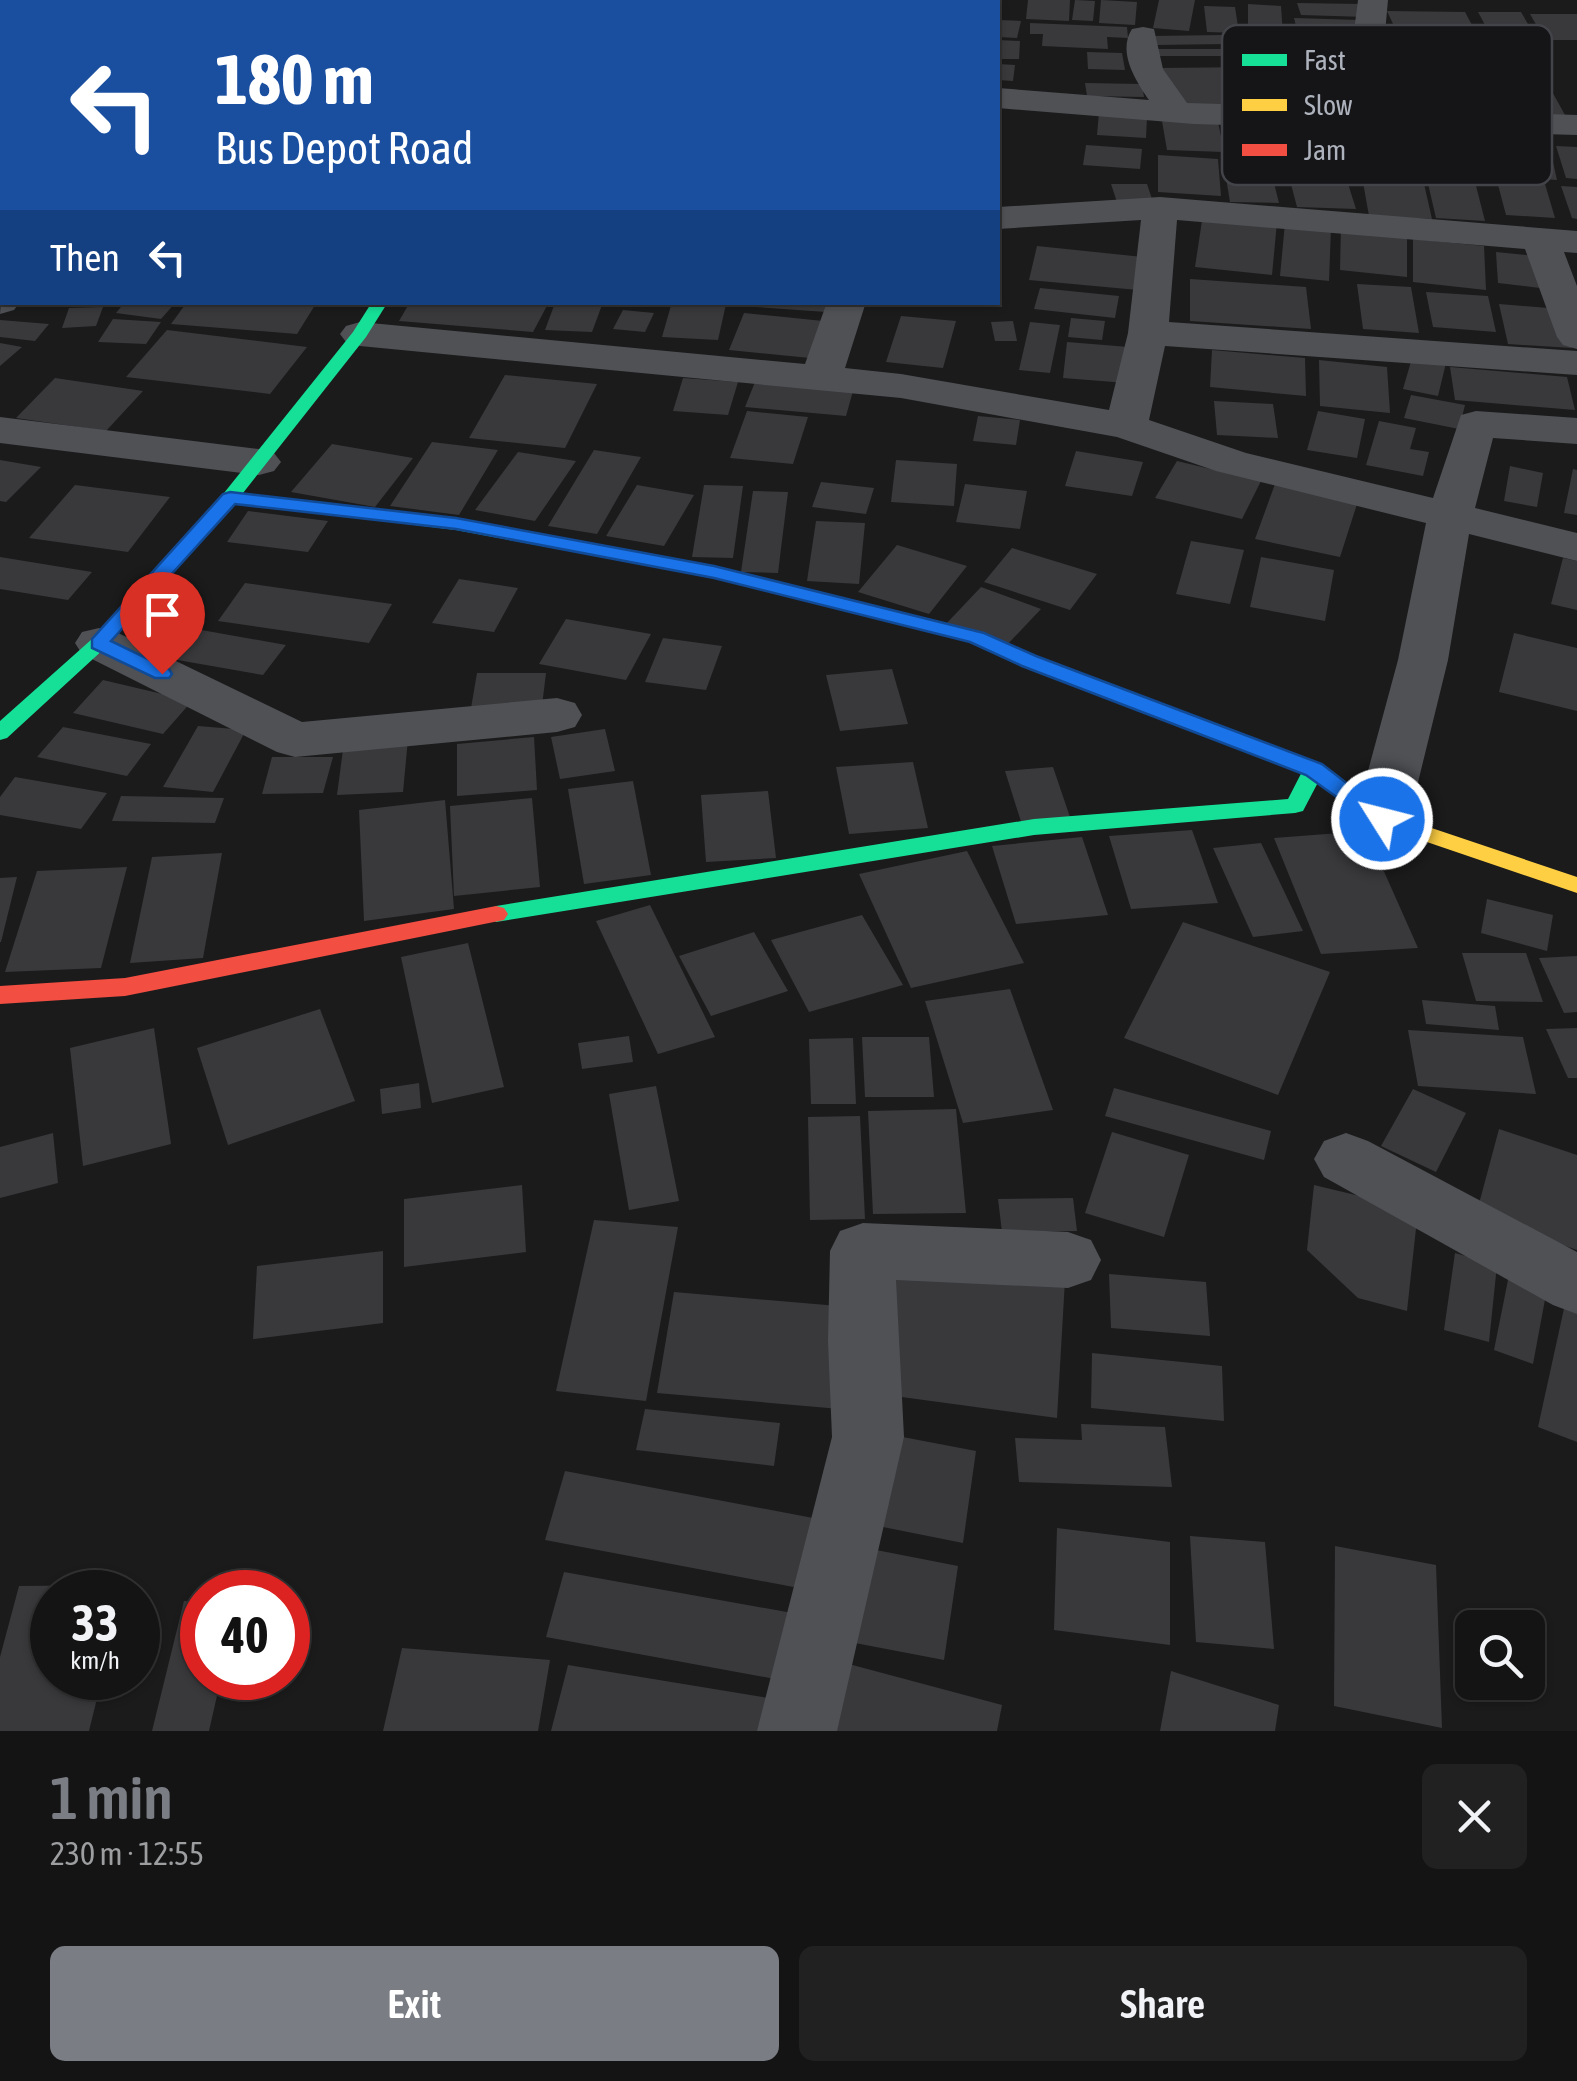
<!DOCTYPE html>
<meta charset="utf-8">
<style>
:root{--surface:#141415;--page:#212122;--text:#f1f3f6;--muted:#9d9ea0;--line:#333334;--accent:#7a7d84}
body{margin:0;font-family:"Asap Condensed",sans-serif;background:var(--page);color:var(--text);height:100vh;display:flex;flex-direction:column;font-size:38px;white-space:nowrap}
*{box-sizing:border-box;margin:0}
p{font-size:32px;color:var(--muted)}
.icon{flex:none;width:55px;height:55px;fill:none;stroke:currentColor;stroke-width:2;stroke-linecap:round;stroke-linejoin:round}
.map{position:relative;height:1731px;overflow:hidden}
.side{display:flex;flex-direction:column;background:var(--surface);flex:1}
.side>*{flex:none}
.hud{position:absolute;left:0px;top:0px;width:1000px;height:305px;box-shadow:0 2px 8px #0004,0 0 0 2px var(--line);background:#1a4fa0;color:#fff;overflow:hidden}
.controls{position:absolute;left:1455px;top:1610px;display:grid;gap:20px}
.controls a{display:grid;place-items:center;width:90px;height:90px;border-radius:15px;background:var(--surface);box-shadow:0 2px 8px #0004,0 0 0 2px var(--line);font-size:50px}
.speed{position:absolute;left:30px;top:1570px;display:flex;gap:20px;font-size:50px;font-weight:700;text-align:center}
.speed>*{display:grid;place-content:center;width:130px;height:130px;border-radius:50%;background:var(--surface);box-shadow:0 2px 8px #0004,0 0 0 2px var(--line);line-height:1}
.speed small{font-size:25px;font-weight:400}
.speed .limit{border:15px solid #d22;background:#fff;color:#111}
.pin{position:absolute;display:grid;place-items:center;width:85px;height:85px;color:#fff;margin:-102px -42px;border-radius:50% 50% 50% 0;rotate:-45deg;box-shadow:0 0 10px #0007}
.pin .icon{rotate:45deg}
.me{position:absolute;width:110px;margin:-55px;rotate:306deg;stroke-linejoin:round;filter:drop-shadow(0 0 8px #0008)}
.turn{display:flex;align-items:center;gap:35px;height:210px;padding:0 50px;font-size:45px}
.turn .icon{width:130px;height:130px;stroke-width:2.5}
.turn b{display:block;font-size:70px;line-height:85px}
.then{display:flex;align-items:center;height:95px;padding:0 50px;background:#0003;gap:20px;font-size:38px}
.round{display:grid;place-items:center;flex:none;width:105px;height:105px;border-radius:15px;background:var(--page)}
.head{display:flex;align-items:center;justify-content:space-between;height:170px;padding:0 50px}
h1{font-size:60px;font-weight:600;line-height:75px;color:var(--accent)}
.primary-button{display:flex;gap:20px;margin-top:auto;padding:20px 50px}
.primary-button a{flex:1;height:115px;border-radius:15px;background:var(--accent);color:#fff;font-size:40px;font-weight:600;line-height:115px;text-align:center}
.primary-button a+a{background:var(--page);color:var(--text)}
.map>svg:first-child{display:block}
.building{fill:#39393c}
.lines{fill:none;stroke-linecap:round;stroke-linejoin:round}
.street{fill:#4f5155;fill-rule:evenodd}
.fast{fill:#16e098;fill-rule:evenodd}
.slow{fill:#ffcf43;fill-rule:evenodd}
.jam{fill:#f24e42;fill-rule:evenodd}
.route{fill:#1a73e8;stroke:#114b97;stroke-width:2.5}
.key{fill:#151518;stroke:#434449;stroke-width:2.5}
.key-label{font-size:28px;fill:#adb2bc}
</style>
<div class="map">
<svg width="1577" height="1731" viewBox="0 0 1577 1731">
<rect width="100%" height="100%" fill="#1b1b1c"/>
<g class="building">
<polygon points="1028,0 1070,0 1069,21 1026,19"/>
<polygon points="1075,0 1095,1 1093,21 1072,20"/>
<polygon points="1101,0 1137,2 1135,25 1099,23"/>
<polygon points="1159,0 1195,0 1189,31 1153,28"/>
<polygon points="1297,3 1361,4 1366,17 1301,15"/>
<polygon points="1248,4 1281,6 1283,36 1248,34"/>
<polygon points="1204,6 1235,7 1239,33 1207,32"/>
<polygon points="1387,11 1465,12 1480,40 1400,39"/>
<polygon points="1478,12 1521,12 1535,36 1491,36"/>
<polygon points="1530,14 1577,14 1577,40 1545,40"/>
<polygon points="1294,18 1360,20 1365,36 1336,35 1351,55 1275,58 1262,39 1334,36 1298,34"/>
<polygon points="998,20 1021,21 1017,38 998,37"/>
<polygon points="1030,23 1127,27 1128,38 1107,37 1108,49 1042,46 1043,34 1030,34"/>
<polygon points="1222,35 1227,44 1156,45 1152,36"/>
<polygon points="998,40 1020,41 1019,59 998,59"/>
<polygon points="1152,49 1236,49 1239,56 1155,56"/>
<polygon points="1087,52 1122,53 1125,70 1088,69"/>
<polygon points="998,64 1015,65 1013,81 998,80"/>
<polygon points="1255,67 1273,105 1174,106 1159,68"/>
<polygon points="1507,67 1539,68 1565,115 1533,115"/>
<polygon points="1085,83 1142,84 1144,97 1087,96"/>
<polygon points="1099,113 1147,117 1146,138 1097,135"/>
<polygon points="1162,121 1218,122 1224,152 1167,150"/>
<polygon points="1495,132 1547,135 1557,180 1504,176"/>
<polygon points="1086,145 1142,149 1140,169 1083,165"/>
<polygon points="1556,146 1577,147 1577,179 1566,178"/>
<polygon points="1158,155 1218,159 1221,196 1158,192"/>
<polygon points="1224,166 1270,167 1279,203 1230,202"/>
<polygon points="1287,169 1344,171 1356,209 1297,207"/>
<polygon points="1361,171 1422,175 1432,219 1369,216"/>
<polygon points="1426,175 1474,178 1485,221 1436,218"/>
<polygon points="1497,181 1545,184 1555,218 1506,215"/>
<polygon points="1111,184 1147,184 1154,205 1118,205"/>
<polygon points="1561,186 1577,187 1577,219 1572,218"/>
<polygon points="1203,214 1277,222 1272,275 1195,267"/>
<polygon points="1285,223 1331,228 1329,281 1280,276"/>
<polygon points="1341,226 1407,233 1407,277 1340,270"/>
<polygon points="1413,239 1484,246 1486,290 1413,282"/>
<polygon points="1037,246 1143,257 1138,290 1029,280"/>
<polygon points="1496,252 1536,256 1540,288 1498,283"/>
<polygon points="1190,279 1306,287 1311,329 1190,321"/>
<polygon points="1357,284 1411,287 1419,333 1363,329"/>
<polygon points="1040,288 1119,296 1115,318 1034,309"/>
<polygon points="1426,292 1488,296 1496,332 1433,327"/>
<polygon points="125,302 176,302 161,319 116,313"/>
<polygon points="187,302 317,302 297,334 171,324"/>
<polygon points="410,302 549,302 533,332 399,321"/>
<polygon points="672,302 726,304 718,340 662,337"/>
<polygon points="758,302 828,302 826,312 756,307"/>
<polygon points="555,303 602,305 592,332 545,330"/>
<polygon points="1499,304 1561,309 1572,348 1508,344"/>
<polygon points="103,307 96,326 62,328 69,308"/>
<polygon points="623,310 654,313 645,332 613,329"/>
<polygon points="744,313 833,322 820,359 729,350"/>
<polygon points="901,316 956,321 943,368 886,362"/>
<polygon points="1071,318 1105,321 1102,340 1068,337"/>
<polygon points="113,319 161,322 146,344 98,342"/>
<polygon points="0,320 49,324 35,341 0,337"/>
<polygon points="1013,321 1017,341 995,341 991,322"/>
<polygon points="1030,322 1060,325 1050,373 1019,370"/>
<polygon points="167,330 307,347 270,394 126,377"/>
<polygon points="1067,342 1129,347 1127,383 1063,378"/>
<polygon points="0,343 22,347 0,366"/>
<polygon points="1212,350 1305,358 1306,396 1210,387"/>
<polygon points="1412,358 1446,363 1438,396 1403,389"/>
<polygon points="1319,360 1387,367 1390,413 1320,406"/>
<polygon points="1450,367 1567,377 1575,410 1455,400"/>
<polygon points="505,375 597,384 565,448 469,438"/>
<polygon points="55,378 143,391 106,431 16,418"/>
<polygon points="683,378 738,382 728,415 673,411"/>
<polygon points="755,382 853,391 846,416 745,407"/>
<polygon points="1411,395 1465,405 1459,429 1404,418"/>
<polygon points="1214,401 1273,404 1278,438 1217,435"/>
<polygon points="747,411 808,417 793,464 730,458"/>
<polygon points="1318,411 1365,419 1357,458 1307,450"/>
<polygon points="978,416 1020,420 1016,445 973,441"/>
<polygon points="1379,421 1416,428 1410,449 1429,452 1423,476 1366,465"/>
<polygon points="432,442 498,450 459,515 390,506"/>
<polygon points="332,444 413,458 375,507 291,492"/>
<polygon points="594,450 641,457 597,534 548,526"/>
<polygon points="1076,451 1143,462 1132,496 1065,486"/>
<polygon points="518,452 576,461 535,521 475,510"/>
<polygon points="0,460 41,467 6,502 0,501"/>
<polygon points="896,460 957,464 954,506 891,502"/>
<polygon points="1177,461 1261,481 1242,519 1155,498"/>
<polygon points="1510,466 1543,473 1537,507 1504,501"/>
<polygon points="1573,469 1577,470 1577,515 1564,513"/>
<polygon points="821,482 874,488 866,514 812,507"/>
<polygon points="965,484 1027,491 1020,529 956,522"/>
<polygon points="1275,484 1358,501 1340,557 1255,539"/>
<polygon points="75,485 170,497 128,552 29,538"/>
<polygon points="637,485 694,495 664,546 606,536"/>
<polygon points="704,485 743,486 733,558 692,557"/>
<polygon points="753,491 788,492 778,573 741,572"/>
<polygon points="248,511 328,521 308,552 227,542"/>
<polygon points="816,521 865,523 859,584 807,581"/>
<polygon points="1191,541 1244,550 1230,604 1176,594"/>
<polygon points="897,545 967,566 929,614 858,592"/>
<polygon points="1012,548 1097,574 1070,610 984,582"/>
<polygon points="0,557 92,572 68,600 0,589"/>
<polygon points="1261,557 1334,570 1325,621 1250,607"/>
<polygon points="1563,558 1577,561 1577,610 1551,604"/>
<polygon points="459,579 518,588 494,632 432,623"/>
<polygon points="245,583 392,604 369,643 218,621"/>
<polygon points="981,587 1041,609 1005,647 945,625"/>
<polygon points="566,619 651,634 626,680 539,664"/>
<polygon points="151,621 286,645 263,675 126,651"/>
<polygon points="1514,633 1577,648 1577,711 1499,692"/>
<polygon points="663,638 722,646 706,690 645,682"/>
<polygon points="892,669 908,724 840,731 826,675"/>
<polygon points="477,673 546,673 541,714 470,714"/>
<polygon points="103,680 192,701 163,734 73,713"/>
<polygon points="198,726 246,730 213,792 163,787"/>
<polygon points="63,727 151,744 127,776 37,757"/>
<polygon points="605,729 615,771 560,779 551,737"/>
<polygon points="534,737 537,790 457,796 457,744"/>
<polygon points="408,739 403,792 337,795 344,742"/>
<polygon points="272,757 333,757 323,793 262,794"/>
<polygon points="913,762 928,828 849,834 836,767"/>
<polygon points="1053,767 1072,823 1023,828 1005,771"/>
<polygon points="15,777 107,793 81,829 0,815 0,797"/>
<polygon points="633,781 651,875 584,884 568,789"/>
<polygon points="768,791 776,858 706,862 701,795"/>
<polygon points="121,796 224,798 215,823 112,821"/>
<polygon points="532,798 540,887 454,896 450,806"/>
<polygon points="445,800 454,909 364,921 359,810"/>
<polygon points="1192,830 1218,903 1131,909 1109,836"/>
<polygon points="1366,831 1418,948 1321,954 1274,838"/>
<polygon points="1082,837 1108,915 1016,924 992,846"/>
<polygon points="1261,843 1303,931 1253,937 1213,848"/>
<polygon points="967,851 1024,963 911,988 859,874"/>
<polygon points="222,853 203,958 130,963 152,857"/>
<polygon points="127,867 101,968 5,972 37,871"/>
<polygon points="17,877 1,942 0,942 0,878"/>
<polygon points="1487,899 1553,915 1547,951 1481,933"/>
<polygon points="650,905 715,1037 658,1054 596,921"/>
<polygon points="862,915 903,985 809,1012 771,940"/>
<polygon points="1183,922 1330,972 1278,1095 1124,1038"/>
<polygon points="754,932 788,991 711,1016 679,956"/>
<polygon points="468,943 504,1087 432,1103 401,957"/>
<polygon points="1462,953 1526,953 1543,1002 1476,1001"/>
<polygon points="1577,956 1577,1012 1564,1013 1539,958"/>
<polygon points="1010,989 1053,1110 963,1123 925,1001"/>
<polygon points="1422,1000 1495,1006 1499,1030 1426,1024"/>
<polygon points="320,1009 355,1101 228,1145 197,1048"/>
<polygon points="154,1028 171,1144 83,1166 70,1048"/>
<polygon points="1577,1028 1577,1078 1568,1078 1546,1029"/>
<polygon points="1408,1030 1523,1037 1536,1094 1418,1086"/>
<polygon points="629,1036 633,1062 582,1069 578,1043"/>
<polygon points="862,1037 929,1037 934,1097 865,1097"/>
<polygon points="853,1038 856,1104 811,1104 809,1039"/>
<polygon points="419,1083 421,1108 382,1114 380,1089"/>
<polygon points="656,1086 679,1201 629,1210 609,1094"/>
<polygon points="1114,1088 1271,1131 1264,1160 1105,1116"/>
<polygon points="1413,1089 1466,1113 1436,1172 1381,1146"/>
<polygon points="956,1109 966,1213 873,1214 868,1111"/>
<polygon points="860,1116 865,1219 810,1220 808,1117"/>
<polygon points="1499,1129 1577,1155 1577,1250 1476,1215"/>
<polygon points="1112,1132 1189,1155 1164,1237 1085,1213"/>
<polygon points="53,1133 58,1183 0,1198 0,1147"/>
<polygon points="522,1185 526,1252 404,1267 404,1199"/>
<polygon points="1314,1185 1418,1210 1407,1311 1358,1298 1307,1250"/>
<polygon points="1073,1198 1077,1231 1002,1232 998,1199"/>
<polygon points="594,1220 678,1227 646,1401 556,1391"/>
<polygon points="383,1251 383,1323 253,1339 257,1266"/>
<polygon points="1455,1253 1497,1265 1489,1342 1444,1330"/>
<polygon points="889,1258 1065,1280 1057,1418 872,1393"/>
<polygon points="1511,1265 1549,1278 1533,1364 1494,1350"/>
<polygon points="1109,1274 1206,1282 1210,1336 1111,1328"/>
<polygon points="674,1292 850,1307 840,1409 657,1393"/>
<polygon points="1565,1304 1577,1309 1577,1442 1538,1427"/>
<polygon points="1092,1353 1222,1366 1224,1421 1091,1408"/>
<polygon points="645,1409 780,1423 774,1466 636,1450"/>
<polygon points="1081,1424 1165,1427 1172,1487 1019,1482 1015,1438 1082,1440"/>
<polygon points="887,1434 976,1451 963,1543 868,1524"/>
<polygon points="565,1471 834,1522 820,1592 545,1540"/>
<polygon points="1057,1528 1170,1542 1170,1645 1054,1630"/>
<polygon points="1190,1536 1265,1542 1274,1649 1196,1642"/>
<polygon points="1335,1546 1436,1565 1442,1728 1334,1706"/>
<polygon points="871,1549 958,1566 944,1660 855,1643"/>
<polygon points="564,1572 820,1618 808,1685 546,1637"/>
<polygon points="124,1585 122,1592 52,1592 52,1678 102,1678 89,1731 0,1731 0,1657 19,1586"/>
<polygon points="184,1601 202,1602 202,1678 221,1678 209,1731 152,1731"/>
<polygon points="402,1648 550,1660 538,1731 383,1731"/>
<polygon points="830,1659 1002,1705 997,1731 812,1731"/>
<polygon points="568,1665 780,1700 775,1731 551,1731"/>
<polygon points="1171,1671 1279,1705 1275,1731 1160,1731"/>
</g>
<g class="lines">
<g class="street">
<polygon points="1358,0 1388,0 1383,55 1378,62 1356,62 1351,55"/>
<path d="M1143,27L1154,29L1163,69L1187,103L1577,115V135L1194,124L998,108V88L1149,100C1136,81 1117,52 1132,29Z"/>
<polygon points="2,39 2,60 0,61 0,40"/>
<rect x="0" y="97" width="2" height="20"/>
<polygon points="1160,197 1577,231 1577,253 1564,252 1577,286 1577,349 1563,345 1557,337 1525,249 1177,220 1169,322 1577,351 1577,375 1165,346 1149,420 1246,453 1433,498 1461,415 1476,411 1577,418 1577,444 1493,438 1475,508 1577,533 1577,561 1469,534 1448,660 1409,819 1401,832 1382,838 1363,832 1355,819 1398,660 1426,523 1216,471 1117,437 901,398 360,346 346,342 340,334 346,326 360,322 805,364 827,302 866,302 845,368 901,374 1109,410 1128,333 1141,220 998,229 998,207"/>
<rect x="0" y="210" width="2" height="22"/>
<polygon points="2,288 2,302 20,302 14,310 0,314"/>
<polygon points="0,417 259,449 274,453 281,462 274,471 259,475 0,443"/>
<polygon points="99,628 116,632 302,722 557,698 575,703 582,715 575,727 557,732 295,757 277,752 82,654 75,643 82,632"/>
<polygon points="1346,1133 1368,1141 1577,1252 1577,1314 1553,1305 1324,1177 1314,1159 1324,1141"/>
<polygon points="863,1223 1068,1232 1091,1240 1101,1260 1091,1280 1068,1288 896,1280 904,1437 837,1731 757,1731 832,1437 828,1341 830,1251 840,1231"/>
</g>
<g class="fast">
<polygon points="372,302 388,302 366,337 243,493 456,518 714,566 984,633 1036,657 1243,734 1247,739 1236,746 1229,744 1022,665 970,642 714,578 456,530 235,503 106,647 7,738 0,740 0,721 92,639 224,493 353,332"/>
<polygon points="1314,762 1325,769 1303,811 1295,813 1034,835 496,922 484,914 496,906 1034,819 1288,799 1306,764"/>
</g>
<polygon class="slow" points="1236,732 1322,764 1390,814 1577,877 1577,893 1374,824 1306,774 1229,744 1225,739 1229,734"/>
<polygon class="jam" points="496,906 504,908 508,914 504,920 125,996 0,1004 0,986 125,978"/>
</g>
<polygon class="route" points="230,492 456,518 714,566 984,633 1036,656 1322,764 1393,819 1390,824 1374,824 1306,775 1022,666 970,642 714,578 456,529 235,504 111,641 169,669 172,674 169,678 155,678 92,648 92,639 223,494"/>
<rect x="1222" y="25" width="330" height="160" rx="15" class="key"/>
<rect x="1242" y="54" width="45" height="12" fill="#16e098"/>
<rect x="1242" y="99" width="45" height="12" fill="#ffcf43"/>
<rect x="1242" y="144" width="45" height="12" fill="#f24e42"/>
<g class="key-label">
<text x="1304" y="70">Fast</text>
<text x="1304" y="115">Slow</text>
<text x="1304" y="160">Jam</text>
</g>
</svg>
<div class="controls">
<a><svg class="icon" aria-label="search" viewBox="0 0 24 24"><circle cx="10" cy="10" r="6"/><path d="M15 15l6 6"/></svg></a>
</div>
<div class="speed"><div>33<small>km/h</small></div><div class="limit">40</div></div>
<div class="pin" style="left:162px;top:674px;background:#d93025"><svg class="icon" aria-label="arrive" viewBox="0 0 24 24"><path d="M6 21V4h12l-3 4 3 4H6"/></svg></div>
<svg class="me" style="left:1382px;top:819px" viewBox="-20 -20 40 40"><circle r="17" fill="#1a73e8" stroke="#fff" stroke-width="3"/><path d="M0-11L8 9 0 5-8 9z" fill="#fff"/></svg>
<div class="hud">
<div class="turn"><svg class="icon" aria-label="left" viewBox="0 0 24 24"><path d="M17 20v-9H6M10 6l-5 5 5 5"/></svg><div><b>180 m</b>Bus Depot Road</div></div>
<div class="then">Then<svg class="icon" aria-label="left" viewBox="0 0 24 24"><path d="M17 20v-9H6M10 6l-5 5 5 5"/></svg></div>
</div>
</div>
<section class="side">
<div class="head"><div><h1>1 min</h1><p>230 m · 12:55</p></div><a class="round"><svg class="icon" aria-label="close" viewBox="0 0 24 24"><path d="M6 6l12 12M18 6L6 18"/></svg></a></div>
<div class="primary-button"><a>Exit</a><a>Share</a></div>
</section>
